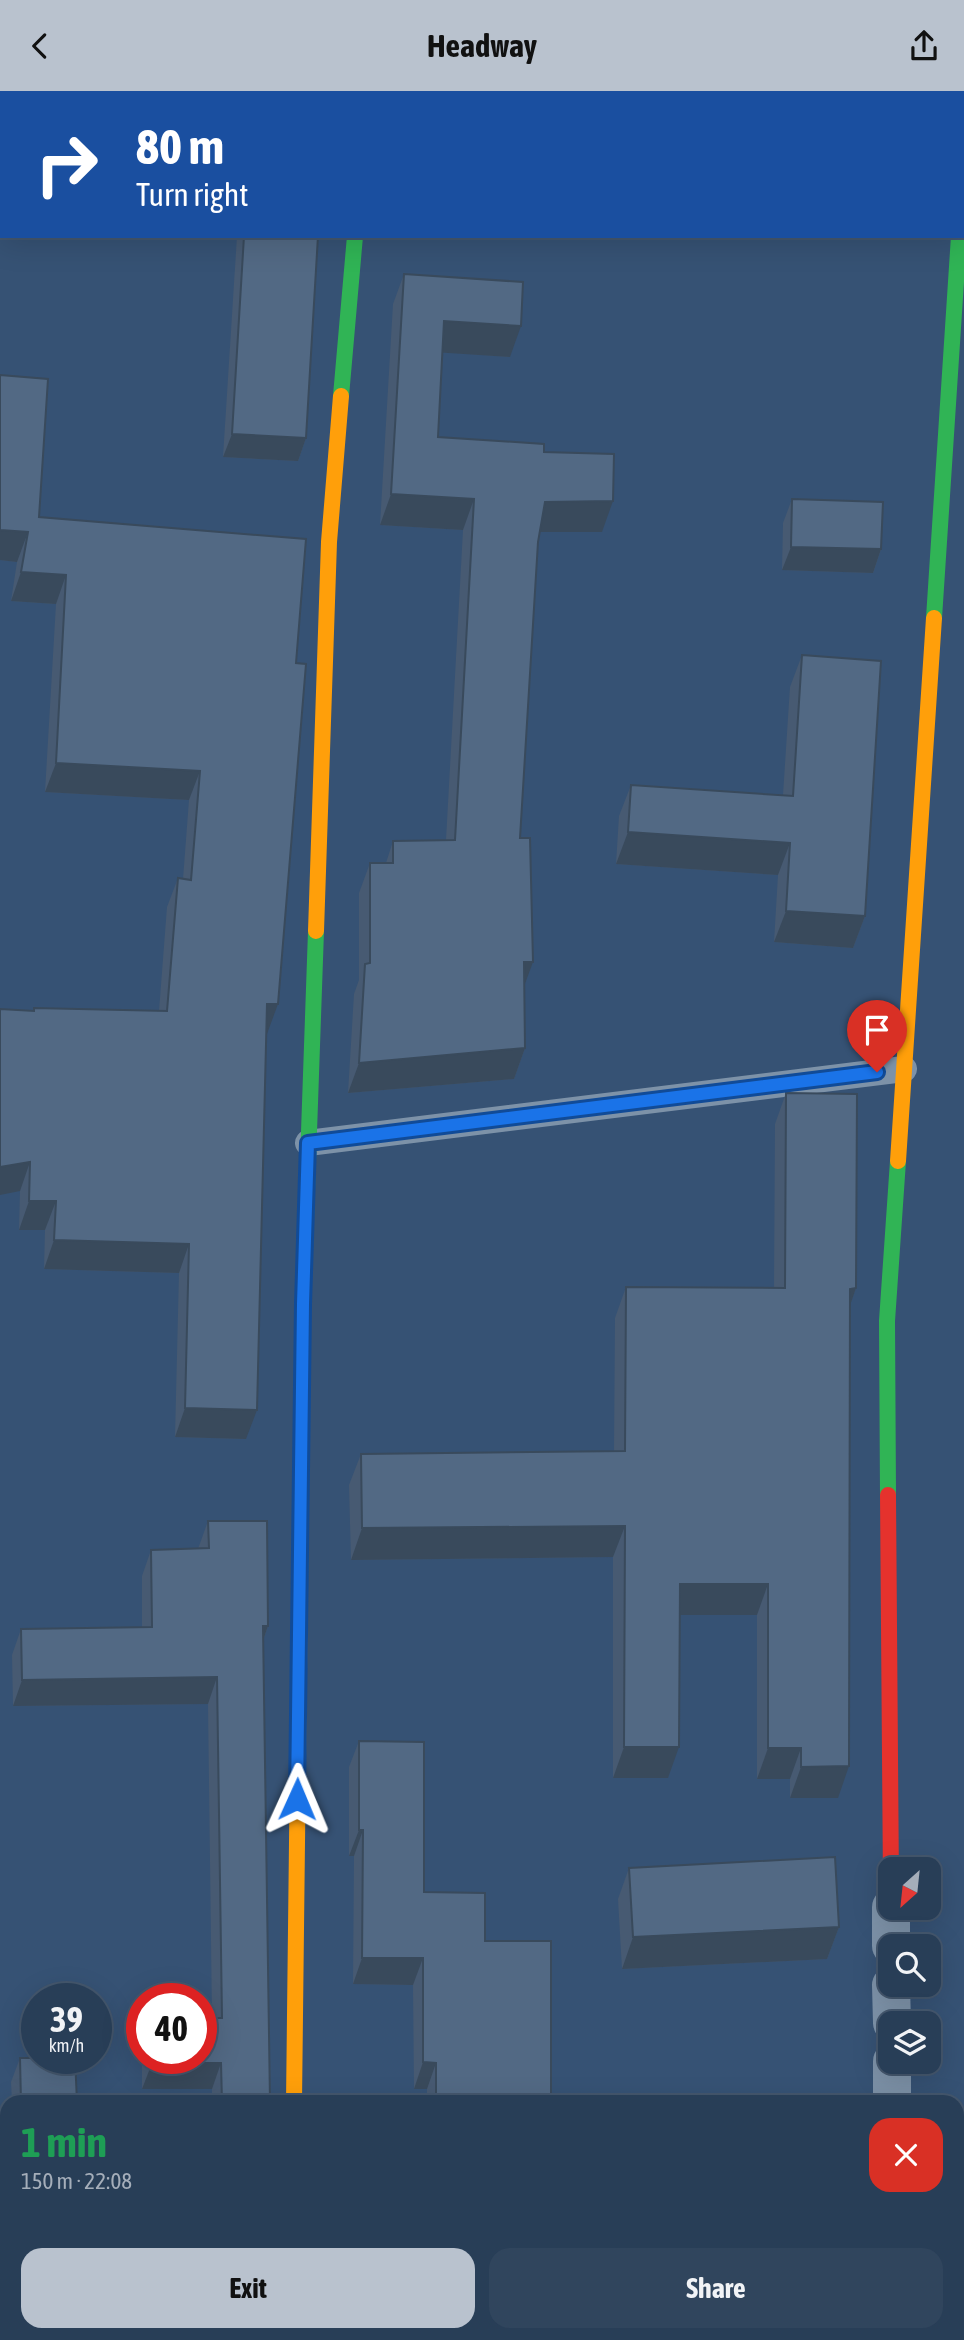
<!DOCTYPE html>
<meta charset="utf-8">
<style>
:root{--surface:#283e57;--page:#30455d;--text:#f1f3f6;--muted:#a5aeba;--line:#44576d;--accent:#b9c2ce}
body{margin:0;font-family:"Asap Condensed",sans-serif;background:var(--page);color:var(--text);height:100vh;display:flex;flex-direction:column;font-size:26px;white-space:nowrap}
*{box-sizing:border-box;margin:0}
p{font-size:23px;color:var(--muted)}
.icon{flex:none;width:38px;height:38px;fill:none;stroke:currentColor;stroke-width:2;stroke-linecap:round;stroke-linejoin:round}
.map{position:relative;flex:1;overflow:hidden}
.panel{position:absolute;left:0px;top:2004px;width:964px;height:247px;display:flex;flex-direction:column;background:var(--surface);border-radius:21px 21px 0 0;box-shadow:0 7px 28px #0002,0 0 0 2px var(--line)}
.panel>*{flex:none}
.top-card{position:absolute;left:0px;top:0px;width:964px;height:147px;box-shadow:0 7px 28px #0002,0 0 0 2px var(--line);background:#1a4fa0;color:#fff;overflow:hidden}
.needle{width:46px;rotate:207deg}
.tools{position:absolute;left:878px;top:1766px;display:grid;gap:14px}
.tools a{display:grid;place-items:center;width:63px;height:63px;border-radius:14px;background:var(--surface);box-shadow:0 7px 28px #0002,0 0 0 2px var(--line);font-size:35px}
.speed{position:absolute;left:21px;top:1892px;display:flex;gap:14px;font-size:35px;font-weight:700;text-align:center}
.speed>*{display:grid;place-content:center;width:91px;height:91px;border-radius:50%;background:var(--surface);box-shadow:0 7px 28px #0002,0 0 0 2px var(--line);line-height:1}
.speed small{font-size:18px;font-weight:400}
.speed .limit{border:10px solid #d22;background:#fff;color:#111}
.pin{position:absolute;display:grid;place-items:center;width:60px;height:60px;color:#fff;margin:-72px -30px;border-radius:50% 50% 50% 0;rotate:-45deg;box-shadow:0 0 7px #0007}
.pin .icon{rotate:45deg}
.me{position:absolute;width:77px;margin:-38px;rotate:1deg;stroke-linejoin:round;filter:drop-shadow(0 0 5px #0008)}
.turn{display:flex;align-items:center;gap:24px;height:147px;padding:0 21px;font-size:32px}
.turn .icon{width:91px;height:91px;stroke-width:2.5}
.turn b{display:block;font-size:49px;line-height:60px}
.round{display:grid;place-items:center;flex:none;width:74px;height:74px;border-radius:21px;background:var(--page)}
.summary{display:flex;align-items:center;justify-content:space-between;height:119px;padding:0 21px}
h1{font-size:42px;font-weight:700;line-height:52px;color:#1e9e55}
.cta{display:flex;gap:14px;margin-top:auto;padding:14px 21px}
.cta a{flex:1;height:80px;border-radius:21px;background:var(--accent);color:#111;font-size:28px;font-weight:700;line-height:80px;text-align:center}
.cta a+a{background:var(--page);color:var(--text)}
header{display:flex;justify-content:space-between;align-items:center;height:91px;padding:0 21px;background:var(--accent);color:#111;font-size:32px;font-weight:700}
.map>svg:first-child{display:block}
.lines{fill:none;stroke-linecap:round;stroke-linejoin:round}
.lane{stroke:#7d92a8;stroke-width:26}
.street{stroke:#7d92a8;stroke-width:38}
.fast{stroke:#30b455;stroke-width:16}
.slow{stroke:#ff9f0a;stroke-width:16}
.jam{stroke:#e5322d;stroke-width:16}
.wall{fill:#475a72}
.shaded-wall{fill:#394a5c}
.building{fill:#526984;stroke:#394a5c;stroke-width:2}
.route-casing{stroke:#114b97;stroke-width:18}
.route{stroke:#1a73e8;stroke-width:12}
</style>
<header><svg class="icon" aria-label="back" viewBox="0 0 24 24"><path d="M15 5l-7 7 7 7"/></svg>Headway<svg class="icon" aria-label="share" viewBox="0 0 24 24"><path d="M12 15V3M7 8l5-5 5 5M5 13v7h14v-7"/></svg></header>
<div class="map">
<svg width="964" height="2249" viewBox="0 0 964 2249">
<rect width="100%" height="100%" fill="#365274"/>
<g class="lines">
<polyline class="lane" points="308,1052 904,978"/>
<g class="street">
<polyline points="27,2 27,0"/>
<polyline points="368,2 368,0"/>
<polyline points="0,87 2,82"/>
<polyline points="962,100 964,77"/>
<polyline points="891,1816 891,1855"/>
<polyline points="891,1894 892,1932"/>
<polyline points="892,1970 892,2011"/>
<polyline points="894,2244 894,2249"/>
<polyline points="291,2249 291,2244"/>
</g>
<g class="fast">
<polyline points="341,305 355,145"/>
<polyline points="934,527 959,145"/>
<polyline points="888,1404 887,1230 898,1070"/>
<polyline points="300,1492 303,1213 316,840"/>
</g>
<g class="slow">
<polyline points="316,840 329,451 341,305"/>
<polyline points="898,1070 934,527"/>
<polyline points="294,2011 300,1492"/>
</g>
<polyline class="jam" points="888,1404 891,1795"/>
</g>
<g class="wall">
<polygon points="237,145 318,145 306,347 298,370 223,366"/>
<polygon points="404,183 510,266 443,261 438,346 544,361 602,441 540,441 538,451 520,747 525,957 514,988 348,1002 354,903 359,889 359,802 370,772 386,772 393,750 446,749 463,439 380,434 393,213"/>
<polygon points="792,408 881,458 873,482 782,479 783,432"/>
<polygon points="39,426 306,448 266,942 246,1348 175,1346 179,1182 44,1178 45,1139 19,1139 20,1100 34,917 159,920 167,816 178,787 183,788 189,709 45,701 56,513 11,510 17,471 0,469"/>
<polygon points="802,564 865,825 853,857 774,851 778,784 616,773 619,725 631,694 783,704 790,596"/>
<polygon points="786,1002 856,1197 850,1213 838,1707 790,1707 790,1688 757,1688 757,1524 680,1524 668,1687 613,1687 613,1466 351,1469 349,1394 361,1363 614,1360 615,1227 626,1196 774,1197 775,1033"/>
<polygon points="208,1430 268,1535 263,1550 270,2011 212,2011 212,1998 142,1998 142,1967 201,1967 212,1927 208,1613 13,1615 12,1564 21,1538 142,1536 142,1485 151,1459 198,1458"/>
<polygon points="359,1650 424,1801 485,1850 551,2011 427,2011 427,1998 414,1998 413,1894 353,1893 354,1765 349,1765 349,1676"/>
<polygon points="629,1777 839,1836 827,1868 622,1878 618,1808"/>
<polygon points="20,1967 77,2011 12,2011 11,1991"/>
<polygon points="964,2023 964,2099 962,2099"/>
<rect x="213" y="2244" width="61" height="5"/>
<rect x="564" y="2244" width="64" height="5"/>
</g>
<g class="shaded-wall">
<polygon points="444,230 521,235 510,266 433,261"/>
<polygon points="232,343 306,347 298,370 223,366"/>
<polygon points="391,403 474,408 463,439 380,434"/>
<polygon points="613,410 602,441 534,441 545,411"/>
<polygon points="0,439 28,441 17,471 0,469"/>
<polygon points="791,456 881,458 873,482 782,479"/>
<polygon points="21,481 66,484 56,513 11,510"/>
<polygon points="56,672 200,680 189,709 45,701"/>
<polygon points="628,741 790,752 778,784 616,773"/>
<polygon points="786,820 865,825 853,857 774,851"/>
<polygon points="524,871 533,871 522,901"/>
<polygon points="267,913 278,913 267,943 256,942"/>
<polygon points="525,957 514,988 348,1002 359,972"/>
<polygon points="30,1071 20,1100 0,1104 0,1076"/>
<polygon points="29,1110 56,1110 45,1139 19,1139"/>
<polygon points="54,1149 189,1153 179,1182 44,1178"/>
<polygon points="856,1197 845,1229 850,1198"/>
<polygon points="185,1317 257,1319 246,1348 175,1346"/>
<polygon points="625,1435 613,1466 351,1469 362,1437"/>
<polygon points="680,1493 768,1493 757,1524 669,1524"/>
<polygon points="263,1535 268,1535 259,1561"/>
<polygon points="217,1586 208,1613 13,1615 22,1589"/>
<polygon points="624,1656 679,1656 668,1687 613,1687"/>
<polygon points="768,1657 801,1657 790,1688 757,1688"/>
<polygon points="849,1675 838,1707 790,1707 801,1676"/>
<polygon points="359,1739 363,1739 354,1765 349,1765"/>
<polygon points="839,1836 827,1868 622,1878 633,1846"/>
<polygon points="362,1867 423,1867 413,1894 353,1893"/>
<polygon points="423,1971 436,1972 427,1998 414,1998"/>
<polygon points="152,1972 221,1972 212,1998 142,1998"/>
</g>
<g class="building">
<polygon points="83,0 144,0 143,2 82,2"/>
<polygon points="253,0 332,0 331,2 253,2"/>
<polygon points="244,145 318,145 306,347 232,343"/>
<polygon points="404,183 523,191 521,235 444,230 438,346 544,353 544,361 614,363 613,410 545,411 538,451 520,747 530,747 533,871 524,871 525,957 359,972 365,873 370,872 370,772 393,772 393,750 455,749 474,408 391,403"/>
<polygon points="0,284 48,288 39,426 306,448 296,572 306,573 278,913 267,913 257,1319 185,1317 189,1153 54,1149 56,1110 29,1110 30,1071 0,1076 0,918 34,920 34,917 167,920 178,787 191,789 200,680 56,672 66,484 21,481 28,441 0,439"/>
<polygon points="792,408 883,411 881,458 791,456"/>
<polygon points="802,564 881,570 865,825 786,820 790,752 628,741 631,694 793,705"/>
<polygon points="786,1002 857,1003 856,1197 850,1198 849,1675 801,1676 801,1657 768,1657 768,1493 680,1493 679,1656 624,1656 625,1435 362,1437 361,1363 625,1360 626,1196 785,1197"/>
<polygon points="208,1430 267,1430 268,1535 263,1535 270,2011 222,2011 221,1972 152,1972 152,1967 201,1967 201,1927 222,1927 217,1586 22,1589 21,1538 152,1536 151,1459 209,1457"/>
<polygon points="359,1650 424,1651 424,1801 485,1802 485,1850 551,1850 551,2011 436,2011 436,1972 423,1971 423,1867 362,1867 363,1739 359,1739"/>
<polygon points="835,1766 839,1836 633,1846 629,1777"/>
<polygon points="20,1967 75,1967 77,2011 21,2011"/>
<rect x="222" y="2244" width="52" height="5"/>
<rect x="575" y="2244" width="53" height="5"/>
</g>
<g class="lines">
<g class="route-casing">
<polyline id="route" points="297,1708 303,1213 308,1052 877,981"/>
</g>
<use href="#route" class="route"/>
</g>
</svg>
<div class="tools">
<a><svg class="needle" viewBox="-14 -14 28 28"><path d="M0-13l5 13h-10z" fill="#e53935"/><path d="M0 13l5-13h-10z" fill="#a5aeba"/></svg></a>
<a><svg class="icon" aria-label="search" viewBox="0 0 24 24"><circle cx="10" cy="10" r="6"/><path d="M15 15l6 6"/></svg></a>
<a><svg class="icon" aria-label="layers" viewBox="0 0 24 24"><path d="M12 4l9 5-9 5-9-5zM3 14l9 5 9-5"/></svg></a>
</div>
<div class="speed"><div>39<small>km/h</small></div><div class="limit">40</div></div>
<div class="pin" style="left:877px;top:981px;background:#d93025"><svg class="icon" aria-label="arrive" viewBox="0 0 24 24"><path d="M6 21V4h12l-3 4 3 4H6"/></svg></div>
<svg class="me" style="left:297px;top:1708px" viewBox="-20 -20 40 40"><path d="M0-17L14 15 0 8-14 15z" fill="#1a73e8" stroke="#fff" stroke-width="4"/></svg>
<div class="top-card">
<div class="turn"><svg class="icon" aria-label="right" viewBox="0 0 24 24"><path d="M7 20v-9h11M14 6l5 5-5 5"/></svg><div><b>80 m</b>Turn right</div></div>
</div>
<section class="panel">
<div class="summary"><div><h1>1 min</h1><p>150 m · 22:08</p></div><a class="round" style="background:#d93025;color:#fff"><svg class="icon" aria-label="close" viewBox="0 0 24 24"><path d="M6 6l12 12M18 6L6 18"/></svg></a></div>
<div class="cta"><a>Exit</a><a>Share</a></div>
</section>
</div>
